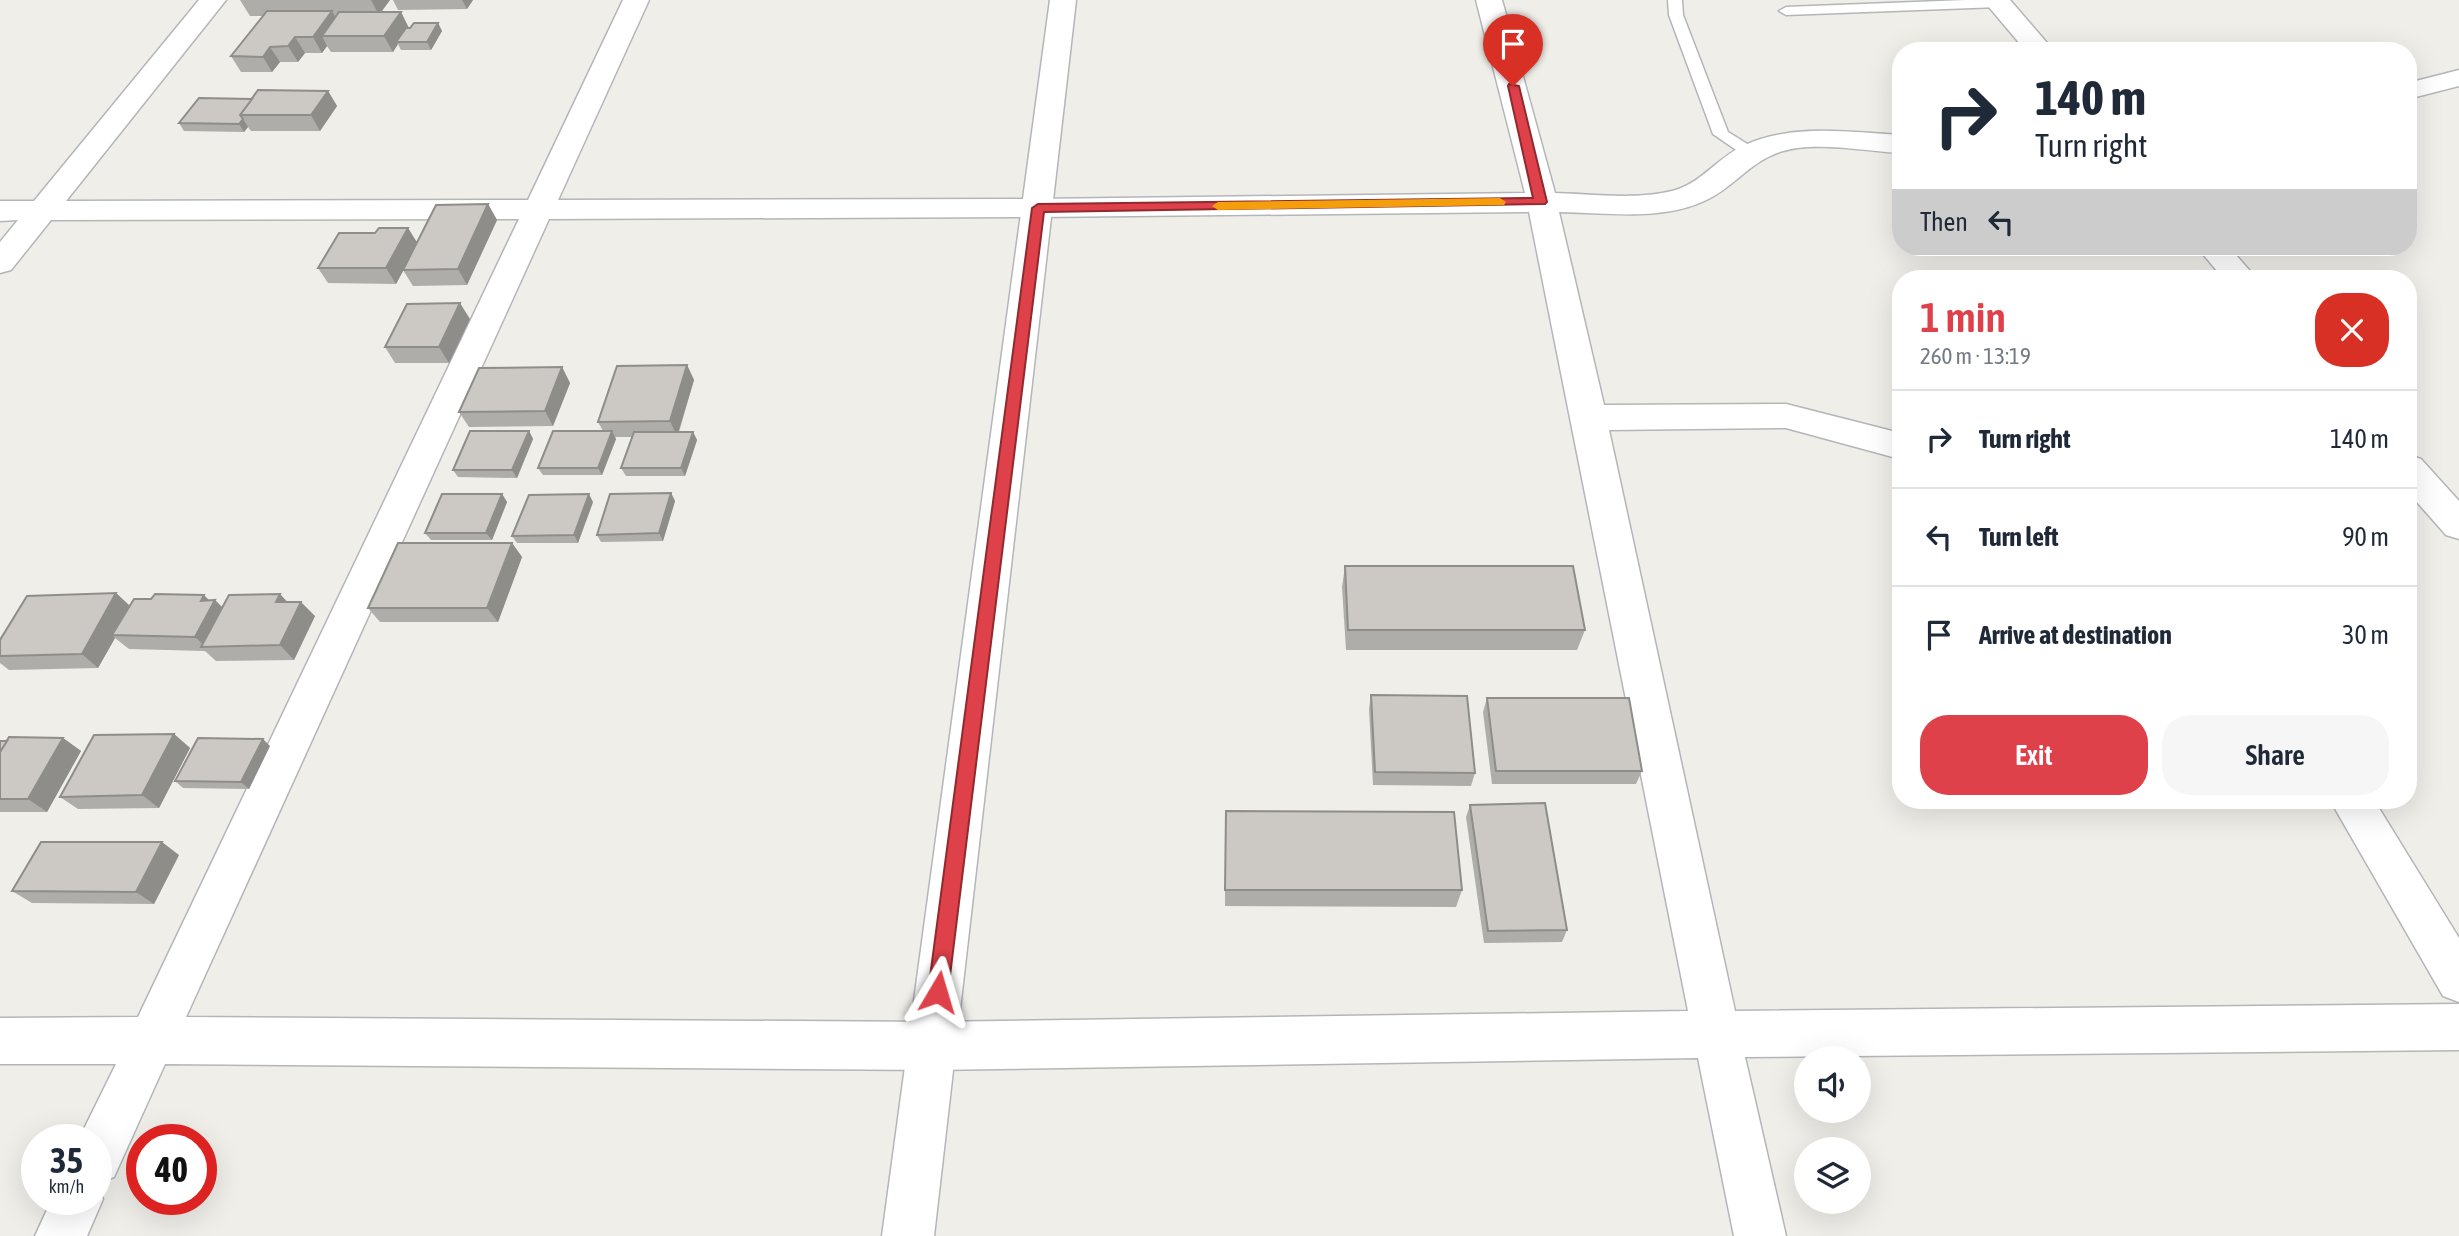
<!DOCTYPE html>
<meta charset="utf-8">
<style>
:root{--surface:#fff;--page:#f6f6f7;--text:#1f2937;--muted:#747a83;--line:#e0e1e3;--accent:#de4149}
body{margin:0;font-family:"Asap Condensed",sans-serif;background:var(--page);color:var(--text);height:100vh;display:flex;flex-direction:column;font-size:26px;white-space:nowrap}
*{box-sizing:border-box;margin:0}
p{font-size:23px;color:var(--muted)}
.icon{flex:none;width:38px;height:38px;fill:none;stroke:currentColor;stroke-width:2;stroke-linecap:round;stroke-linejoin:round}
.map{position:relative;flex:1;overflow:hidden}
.details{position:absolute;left:1892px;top:270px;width:525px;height:539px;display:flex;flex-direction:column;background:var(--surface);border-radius:28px;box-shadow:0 7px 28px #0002}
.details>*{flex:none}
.guide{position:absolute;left:1892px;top:42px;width:525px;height:214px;border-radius:28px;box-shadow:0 7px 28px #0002;background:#fff;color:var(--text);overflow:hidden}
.tools{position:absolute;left:1794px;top:1046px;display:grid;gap:14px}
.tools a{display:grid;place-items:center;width:77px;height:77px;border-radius:50%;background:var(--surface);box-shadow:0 7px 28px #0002;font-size:35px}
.speed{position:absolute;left:21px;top:1124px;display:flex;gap:14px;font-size:35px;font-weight:700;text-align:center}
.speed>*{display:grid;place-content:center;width:91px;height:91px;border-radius:50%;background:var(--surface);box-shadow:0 7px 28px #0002;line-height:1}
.speed small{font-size:18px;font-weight:400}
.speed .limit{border:10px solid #d22;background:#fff;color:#111}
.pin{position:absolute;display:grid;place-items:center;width:60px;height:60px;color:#fff;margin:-72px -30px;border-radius:50% 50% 50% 0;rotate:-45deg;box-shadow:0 0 7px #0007}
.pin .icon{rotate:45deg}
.me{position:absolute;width:77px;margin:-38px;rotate:7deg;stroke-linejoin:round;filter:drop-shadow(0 0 5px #0008)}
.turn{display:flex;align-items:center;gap:24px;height:147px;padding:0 28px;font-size:32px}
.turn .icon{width:91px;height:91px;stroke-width:2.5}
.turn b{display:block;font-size:49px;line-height:60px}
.then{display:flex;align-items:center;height:66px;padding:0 28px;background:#0003;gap:14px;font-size:26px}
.round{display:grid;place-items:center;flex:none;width:74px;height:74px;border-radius:28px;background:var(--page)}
.summary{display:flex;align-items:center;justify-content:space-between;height:119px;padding:0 28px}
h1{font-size:42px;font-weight:600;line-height:52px;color:var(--accent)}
.button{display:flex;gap:14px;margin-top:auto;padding:14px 28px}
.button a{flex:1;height:80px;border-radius:28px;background:var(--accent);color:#fff;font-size:28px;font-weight:600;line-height:80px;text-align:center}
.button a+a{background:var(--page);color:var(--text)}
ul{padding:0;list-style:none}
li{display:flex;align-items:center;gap:21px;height:98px;padding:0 28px;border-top:2px solid var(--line)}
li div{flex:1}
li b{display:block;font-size:26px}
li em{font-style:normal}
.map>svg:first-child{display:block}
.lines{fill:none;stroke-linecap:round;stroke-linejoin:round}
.service-casing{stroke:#b3b6b9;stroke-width:3}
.minor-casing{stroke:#b3b6b9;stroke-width:3}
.tertiary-casing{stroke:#b3b6b9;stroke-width:3}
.service{fill:#fff;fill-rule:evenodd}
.minor{fill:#fff;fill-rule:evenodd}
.tertiary{fill:#fff;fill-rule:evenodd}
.wall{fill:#afada9}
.shaded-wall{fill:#8f8d8a}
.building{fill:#ccc9c5;stroke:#8f8d8a;stroke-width:2}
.route{fill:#de4149;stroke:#902a2f;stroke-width:2}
.slow{fill:#f59e0b}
</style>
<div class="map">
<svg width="2459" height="1236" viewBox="0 0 2459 1236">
<rect width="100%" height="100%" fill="#f0eee9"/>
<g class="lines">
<g class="service-casing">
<g id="service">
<polygon points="1668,0 1682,0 1683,15 1728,132 1757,150 1759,153 1757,156 1745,156 1713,134 1669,15"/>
<polygon points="1966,0 2004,0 2006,3 1999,7 1786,15 1779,11 1786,7"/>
</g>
</g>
<g class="minor-casing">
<g id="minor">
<path d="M199,0H226L66,201L528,200L623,0H649L558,200L1038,199L1525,193L1476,0H1502L1555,193C1592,194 1635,200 1672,191C1701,184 1717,158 1743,146C1792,123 1848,132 1900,135V153C1866,151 1815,141 1783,151C1754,159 1737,183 1712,197C1668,222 1608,213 1559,212L1604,405L1786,404L1900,433V459L1786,428L1609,430L1735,1011L2459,1004V1050L1745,1057L1786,1236H1734L1698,1058L931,1070L165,1064L114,1177L97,1183L103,1199L87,1236H35L52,1199H96V1139H79L116,1064H0V1018L138,1017L519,219L51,220L11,270L0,273V242L18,220L0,221V201H34ZM1529,212L1688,1011L931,1022L186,1017L549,219L1038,217Z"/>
<polygon points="2459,70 2459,86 2408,99 2408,83"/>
<polygon points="2330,800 2374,800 2459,938 2459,1002 2443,996"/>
</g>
</g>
<g class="tertiary-casing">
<g id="tertiary">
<polygon points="1050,0 1076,0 934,1236 882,1236"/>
<polygon points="1983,0 2010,0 2054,51 2026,51"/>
<polygon points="2197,247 2229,247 2256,278 2223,278"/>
<polygon points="2408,455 2421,459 2459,501 2459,539 2446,535 2408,492"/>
</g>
</g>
<use href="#service" class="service"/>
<use href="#minor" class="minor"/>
<use href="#tertiary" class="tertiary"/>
</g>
<g class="wall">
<polygon points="240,0 390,0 381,12 401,12 408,28 438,23 442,31 431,50 401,50 398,44 393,52 331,52 327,46 322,53 305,53 298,62 280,62 272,72 241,72 231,56 263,16 250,16"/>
<polygon points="393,0 473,0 467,9 398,10"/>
<polygon points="328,91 337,106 320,131 251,131 248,127 244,132 184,131 179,123 252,99"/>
<polygon points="488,204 497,220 467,285 413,286 403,270 396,284 328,283 318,268 375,233 408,228 417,243"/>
<polygon points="470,319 449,363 395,363 385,347"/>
<polygon points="687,365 694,380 679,432 693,432 697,440 685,476 626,476 621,468 632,437 615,437 616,439 602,475 543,475 538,468 603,431 598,422"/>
<polygon points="562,367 570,383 553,426 469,427 459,412"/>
<polygon points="529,431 533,439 517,478 458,477 453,470"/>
<polygon points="671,493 675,501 663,541 601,542 597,535"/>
<polygon points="502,494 507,502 492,540 431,540 425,533"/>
<polygon points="593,502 578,543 517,543 512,536"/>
<polygon points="512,543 522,557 498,622 380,622 368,608"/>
<polygon points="1345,566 1585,630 1577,650 1346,650 1342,587"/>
<polygon points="116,593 130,606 209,600 215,600 222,607 287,602 315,616 294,660 216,661 205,651 129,649 115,638 98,668 9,670 0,663 0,640"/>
<polygon points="1371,695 1475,773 1471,786 1373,785 1369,709"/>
<polygon points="1487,698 1642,771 1636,784 1492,784 1483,712"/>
<polygon points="174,734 190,748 159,808 78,809 60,797"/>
<polygon points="63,738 81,751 47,812 0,812 0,741"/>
<polygon points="270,746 249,789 183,788 175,781"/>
<polygon points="1470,805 1567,930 1562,942 1484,943 1466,817"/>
<polygon points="179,855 154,904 32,903 12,891"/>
<polygon points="1225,890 1462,890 1456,907 1225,906"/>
</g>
<g class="shaded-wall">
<polygon points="371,0 390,0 379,15"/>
<polygon points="462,0 473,0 467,9"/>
<polygon points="332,11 341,27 322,36 327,46 322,53 313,37"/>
<polygon points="401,12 409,28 396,42 398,44 393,52 384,36"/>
<polygon points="438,23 442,31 431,50 427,42"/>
<polygon points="295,37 305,53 298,62 288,46"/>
<polygon points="270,47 280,62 272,72 263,57"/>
<polygon points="328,91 337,106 320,131 311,115"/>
<polygon points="243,119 248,127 244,132 239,124"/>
<polygon points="488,204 497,220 467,285 458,269"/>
<polygon points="408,228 418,244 396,284 386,268"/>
<polygon points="460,303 470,319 449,363 439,347"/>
<polygon points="687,365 694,380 677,436 670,421"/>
<polygon points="562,367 570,383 553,426 545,411"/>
<polygon points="529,431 533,439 517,478 512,470"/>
<polygon points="612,431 616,439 602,475 598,468"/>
<polygon points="693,432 697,440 685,476 681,468"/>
<polygon points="671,493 675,501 663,541 659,533"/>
<polygon points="502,494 507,502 492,540 486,533"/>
<polygon points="589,494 593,502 578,543 574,535"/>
<polygon points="512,543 522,557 498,622 487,608"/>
<polygon points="116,593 132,608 112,635 115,638 98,668 82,654"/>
<polygon points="280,594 294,609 276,602"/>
<polygon points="204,595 213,604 215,600 230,615 206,647 195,637 201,601"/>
<polygon points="301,602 315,616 294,660 280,645"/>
<polygon points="174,734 190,748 159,808 142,795"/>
<polygon points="63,738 81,751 47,812 28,799"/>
<polygon points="263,739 270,746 249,789 241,782"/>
<polygon points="162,842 179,855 154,904 136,892"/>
</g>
<g class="building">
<polygon points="267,11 332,11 313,37 295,37 288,46 270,47 263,57 231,56"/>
<polygon points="339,12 401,12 384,36 322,36"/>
<polygon points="414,23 438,23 427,42 396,42 406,28 410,28"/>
<polygon points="258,90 328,91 311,115 240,115"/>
<polygon points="199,98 252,99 240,115 243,119 239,124 179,123"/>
<polygon points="488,204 458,269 403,270 436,205"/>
<polygon points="379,228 408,228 386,268 318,268 339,233 375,233"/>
<polygon points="460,303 439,347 385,347 407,304"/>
<polygon points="687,365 670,421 598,422 617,366"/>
<polygon points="562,367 545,411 459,412 479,368"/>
<polygon points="470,431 529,431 512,470 453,470"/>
<polygon points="553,431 612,431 598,468 538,468"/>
<polygon points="634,432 693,432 681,468 621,468"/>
<polygon points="671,493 659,533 597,535 610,494"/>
<polygon points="442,494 502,494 486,533 425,533"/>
<polygon points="589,494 574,535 512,536 529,495"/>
<polygon points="398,543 512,543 487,608 368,608"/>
<polygon points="1345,566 1573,566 1585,630 1348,630"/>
<polygon points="116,593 82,654 0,656 0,640 27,596"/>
<polygon points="155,594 204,595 201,601 215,600 195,637 112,635 134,599 151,599"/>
<polygon points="280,594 276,602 301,602 280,645 201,647 229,595"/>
<polygon points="1371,695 1467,696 1475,773 1375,772"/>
<polygon points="1487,698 1629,698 1642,771 1496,771"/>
<polygon points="174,734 142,795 60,797 94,735"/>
<polygon points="9,737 63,738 28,799 0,799 0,752"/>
<polygon points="198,738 263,739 241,782 175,781"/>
<polygon points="0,741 7,741 0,752"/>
<polygon points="1545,803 1567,930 1488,931 1470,805"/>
<polygon points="1226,811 1454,812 1462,890 1225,890"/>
<polygon points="41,842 162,842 136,892 12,891"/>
</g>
<polygon class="route" points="1509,84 1519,86 1547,202 1545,204 1044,212 948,992 945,999 938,1001 931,999 928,992 1032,208 1038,204 1533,198 1508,86"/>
<polygon class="slow" points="1500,198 1506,202 1504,205 1218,210 1212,206 1218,202"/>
</svg>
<div class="tools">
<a><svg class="icon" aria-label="sound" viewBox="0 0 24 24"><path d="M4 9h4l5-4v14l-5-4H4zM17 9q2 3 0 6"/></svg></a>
<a><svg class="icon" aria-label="layers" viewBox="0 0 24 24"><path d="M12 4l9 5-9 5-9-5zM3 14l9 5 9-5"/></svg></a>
</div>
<div class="speed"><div>35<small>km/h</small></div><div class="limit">40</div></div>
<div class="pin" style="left:1513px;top:86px;background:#d93025"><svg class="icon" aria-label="arrive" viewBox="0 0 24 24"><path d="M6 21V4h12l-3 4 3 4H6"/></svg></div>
<svg class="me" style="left:938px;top:992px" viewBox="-20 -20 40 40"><path d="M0-17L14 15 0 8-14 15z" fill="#de4149" stroke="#fff" stroke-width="4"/></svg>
<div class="guide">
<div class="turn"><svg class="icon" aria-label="right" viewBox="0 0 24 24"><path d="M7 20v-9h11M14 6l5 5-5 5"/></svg><div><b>140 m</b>Turn right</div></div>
<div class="then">Then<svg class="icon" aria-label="left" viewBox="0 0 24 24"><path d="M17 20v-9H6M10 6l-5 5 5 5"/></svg></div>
</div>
<section class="details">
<div class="summary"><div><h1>1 min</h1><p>260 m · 13:19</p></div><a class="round" style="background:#d93025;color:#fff"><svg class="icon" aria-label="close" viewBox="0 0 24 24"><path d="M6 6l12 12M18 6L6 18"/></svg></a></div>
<ul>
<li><svg class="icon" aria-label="right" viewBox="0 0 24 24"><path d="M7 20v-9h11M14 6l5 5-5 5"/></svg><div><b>Turn right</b></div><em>140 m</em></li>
<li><svg class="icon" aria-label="left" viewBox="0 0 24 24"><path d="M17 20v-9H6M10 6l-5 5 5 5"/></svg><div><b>Turn left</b></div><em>90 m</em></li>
<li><svg class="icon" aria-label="arrive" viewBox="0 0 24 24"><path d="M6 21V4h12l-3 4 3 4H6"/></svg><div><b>Arrive at destination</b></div><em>30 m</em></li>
</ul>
<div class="button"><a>Exit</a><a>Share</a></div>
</section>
</div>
